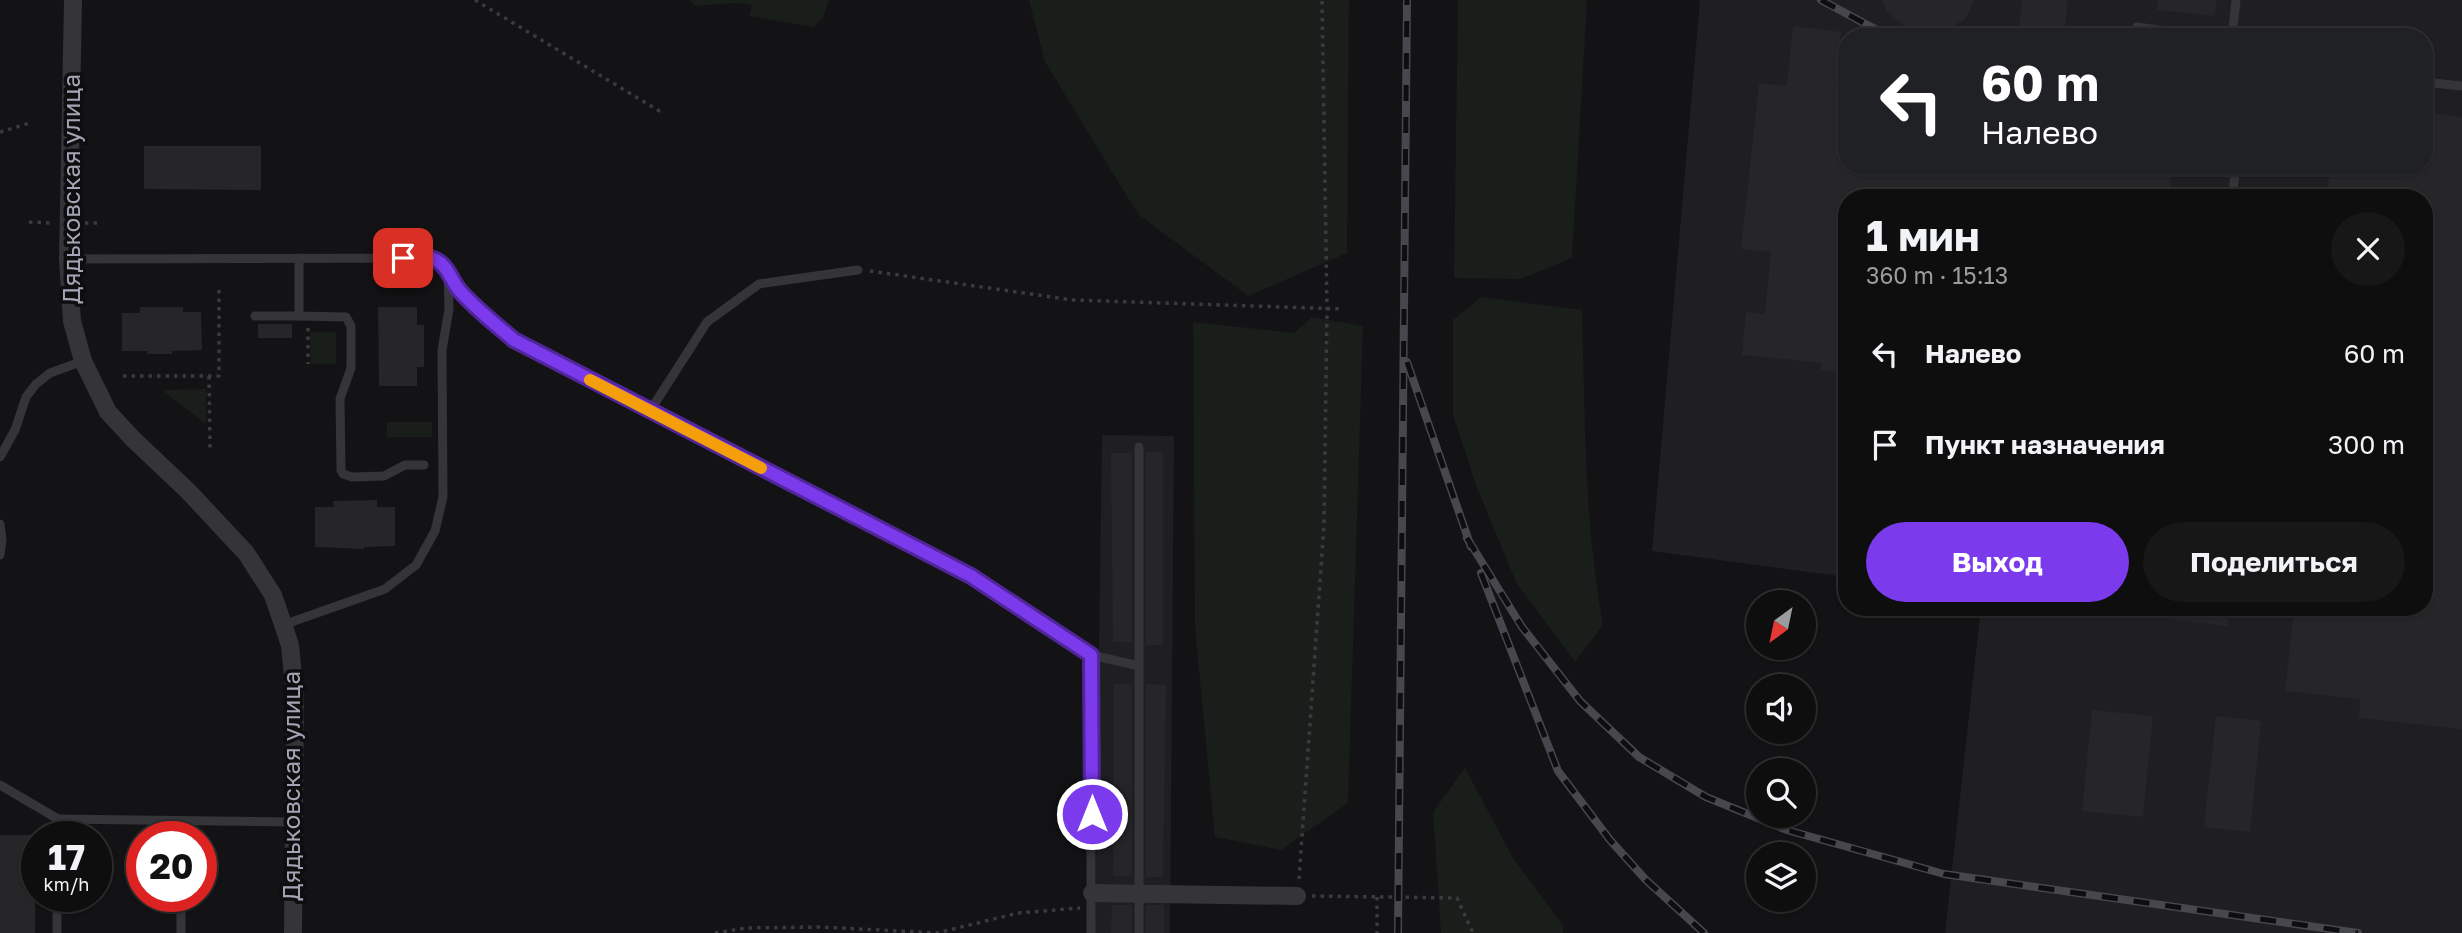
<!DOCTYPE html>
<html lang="ru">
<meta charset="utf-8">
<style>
:root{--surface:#0e0e0f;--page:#171718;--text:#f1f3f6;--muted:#9b9c9e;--line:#2e2e2f;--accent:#7c3aed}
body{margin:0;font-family:"Golos Text",sans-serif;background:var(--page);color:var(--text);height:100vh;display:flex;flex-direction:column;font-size:26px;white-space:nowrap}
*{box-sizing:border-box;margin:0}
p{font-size:23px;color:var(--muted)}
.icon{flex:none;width:38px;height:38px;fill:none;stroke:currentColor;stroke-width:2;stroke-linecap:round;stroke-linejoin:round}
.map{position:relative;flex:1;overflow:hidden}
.drawer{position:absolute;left:1838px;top:189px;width:595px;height:427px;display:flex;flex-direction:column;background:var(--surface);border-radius:28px;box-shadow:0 2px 5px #0004,0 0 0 2px var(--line)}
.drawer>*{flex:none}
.banner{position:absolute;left:1838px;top:28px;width:595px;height:147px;border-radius:28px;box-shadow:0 2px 5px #0004,0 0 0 2px var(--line);background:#202124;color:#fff;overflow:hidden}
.needle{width:46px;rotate:213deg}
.controls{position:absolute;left:1746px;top:590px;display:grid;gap:14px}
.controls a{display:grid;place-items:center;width:70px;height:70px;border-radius:50%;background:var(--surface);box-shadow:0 2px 5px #0004,0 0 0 2px var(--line);font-size:35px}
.speed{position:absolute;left:21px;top:821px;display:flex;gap:14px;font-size:35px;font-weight:700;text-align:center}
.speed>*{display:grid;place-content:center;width:91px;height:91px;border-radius:50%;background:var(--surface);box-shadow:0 2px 5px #0004,0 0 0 2px var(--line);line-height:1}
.speed small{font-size:18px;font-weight:400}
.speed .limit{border:10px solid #d22;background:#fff;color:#111}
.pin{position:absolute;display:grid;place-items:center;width:60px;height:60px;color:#fff;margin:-30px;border-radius:14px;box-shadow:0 4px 10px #0006}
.me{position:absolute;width:77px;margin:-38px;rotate:0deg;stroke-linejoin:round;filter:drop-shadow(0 0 5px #0008)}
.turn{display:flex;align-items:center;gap:24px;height:147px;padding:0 28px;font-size:32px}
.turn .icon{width:91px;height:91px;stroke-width:2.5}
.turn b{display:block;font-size:49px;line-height:60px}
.round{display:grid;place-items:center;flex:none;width:74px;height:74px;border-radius:37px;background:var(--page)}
.overview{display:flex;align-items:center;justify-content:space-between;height:119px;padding:0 28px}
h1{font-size:42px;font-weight:700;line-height:52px}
.action{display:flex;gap:14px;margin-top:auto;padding:14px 28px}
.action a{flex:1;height:80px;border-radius:42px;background:var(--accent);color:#fff;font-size:28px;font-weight:700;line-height:80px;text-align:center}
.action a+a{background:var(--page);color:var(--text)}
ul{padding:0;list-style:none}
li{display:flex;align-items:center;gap:21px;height:91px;padding:0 28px}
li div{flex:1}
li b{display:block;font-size:26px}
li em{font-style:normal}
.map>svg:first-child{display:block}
.built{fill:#1f1e21;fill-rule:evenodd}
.green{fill:#191e1b}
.building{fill:#262528}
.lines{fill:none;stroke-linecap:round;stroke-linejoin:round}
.path{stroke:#3a3a40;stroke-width:3.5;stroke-dasharray:3.5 5;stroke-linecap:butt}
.lane{stroke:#343439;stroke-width:9}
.street{stroke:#343439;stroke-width:18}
.rail-casing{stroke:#47474e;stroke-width:8}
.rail{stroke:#0e0d0f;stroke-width:5;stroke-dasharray:16;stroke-linecap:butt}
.route-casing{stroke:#51269a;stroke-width:18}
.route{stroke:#7c3aed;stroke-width:12}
.slow{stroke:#f59e0b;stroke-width:12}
.labels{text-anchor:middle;stroke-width:7;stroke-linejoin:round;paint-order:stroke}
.street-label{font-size:24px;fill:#a4a5b4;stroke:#0e0d0f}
</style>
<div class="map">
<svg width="2462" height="933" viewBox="0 0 2462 933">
<rect width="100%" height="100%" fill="#131214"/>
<g class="built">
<path d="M1700,0H2462V933H1945L1981,607H2424V198H1846V577L1652,551ZM1846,37H2424V166H1846Z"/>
<polygon points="1102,435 1174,436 1170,933 1095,933"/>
</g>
<g class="green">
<polygon points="690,0 829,0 823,18 813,27 749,16 752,5 735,3 695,6"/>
<polygon points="1029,0 1349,0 1347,253 1248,296 1138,214 1045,62"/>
<polygon points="1458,0 1587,0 1572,258 1520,279 1454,278"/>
<path d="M1481,297L1582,310C1585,415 1584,521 1603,625L1575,662L1516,582L1476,485L1453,415V320Z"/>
<polygon points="1312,317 1363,326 1348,803 1281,850 1215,837 1195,627 1193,322 1294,333"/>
<polygon points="310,332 336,332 336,364 311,364"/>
<polygon points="206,389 206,424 162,390"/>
<rect x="387" y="422" width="45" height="15"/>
<polygon points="1465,768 1513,858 1563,925 1563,933 1441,933 1433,812"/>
</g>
<g class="building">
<polygon points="1882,0 1974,0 1966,18 1946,31 1911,30 1887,12"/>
<polygon points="2022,0 2068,0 2064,37 2018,37"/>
<polygon points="2158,0 2217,0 2215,16 2157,10"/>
<polygon points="1793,26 1841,32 1835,90 1846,90 1846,166 2172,166 2168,198 1846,198 1846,373 1821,370 1822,363 1742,355 1746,312 1765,314 1771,252 1741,249 1759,83 1787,86"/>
<polygon points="2424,112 2462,117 2462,729 2359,718 2360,699 2285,691 2294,607 2424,607 2424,198 2327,198 2330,166 2424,166"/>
<polygon points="144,146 261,146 261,190 144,189"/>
<polygon points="140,307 183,307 183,312 201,312 202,350 172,351 172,354 147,354 147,351 122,351 122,313 140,313"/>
<polygon points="378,307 417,307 417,325 424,325 424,367 417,367 417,386 379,386"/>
<rect x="258" y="324" width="34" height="14"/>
<rect x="1146" y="452" width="17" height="193"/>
<polygon points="1111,453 1132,453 1132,642 1113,642"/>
<polygon points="377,500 377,507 395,507 395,546 364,547 364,549 315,547 315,507 334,507 333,501"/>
<polygon points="2150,607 2230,607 2228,626 2149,617"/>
<polygon points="1114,684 1132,684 1132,876 1113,876"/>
<polygon points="1146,684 1166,685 1163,877 1146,877"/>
<polygon points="2092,710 2153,716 2143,817 2082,811"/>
<polygon points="2216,716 2261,721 2250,832 2204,827"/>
<polygon points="0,835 36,835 35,933 0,933"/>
<polygon points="1112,905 1132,905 1132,933 1111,933"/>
<rect x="1146" y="905" width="18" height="28"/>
</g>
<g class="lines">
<g class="path">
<polyline points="475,0 661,112"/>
<polyline points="0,132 30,123"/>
<polyline points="29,222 52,223"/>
<polyline points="85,223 101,223"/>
<polyline points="870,271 1073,300 1343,309"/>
<polyline points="308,328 308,364"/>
<polyline points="123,376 219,376 219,286"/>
<polyline points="209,376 210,449"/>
<polyline points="1299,879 1324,525 1327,309 1322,0"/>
<polyline points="1312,896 1457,898 1473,933"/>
<polyline points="1377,897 1377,933"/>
<polyline points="715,933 746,928 821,927 937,933 1018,913 1080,908"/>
</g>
<g class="lane">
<polyline points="2136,37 2137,27 2208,37"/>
<polyline points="2232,37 2236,0"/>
<polyline points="2424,82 2462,86"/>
<polyline points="2232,198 2236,166"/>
<polyline points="299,258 299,316 346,317 351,326 351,368 340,399 341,470 343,474 352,477 384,476 405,465 424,465"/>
<polyline points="68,259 429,258 437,261 448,272 449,309 442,350 443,497 435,531 416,565 385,589 283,625"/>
<polyline points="449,278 484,316 514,339 971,576 1091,655 1091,933"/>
<polyline points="255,316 299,316"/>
<polyline points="650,411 707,322 759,284 858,270"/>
<polyline points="0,457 15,430 26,397 36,384 50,373 83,361"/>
<polyline points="0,524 2,540 0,555"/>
<polyline points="1091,655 1139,666"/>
<polyline points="0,785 58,819 58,836"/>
<polyline points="58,819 294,822"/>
<polyline points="181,836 181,821"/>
<polyline points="57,933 57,896"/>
<polyline points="181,933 181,896"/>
<polyline points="1139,933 1139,447"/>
</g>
<g class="street">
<polyline points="73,0 68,259 72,321 83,361 108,412 133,439 188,491 246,553 273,595 290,645 295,696 293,933"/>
<polyline points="1092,893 1297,896"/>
</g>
<g class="rail-casing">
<g id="rail">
<polyline points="1821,0 1890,37"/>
<polyline points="1407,362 1471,547"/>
<polyline points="1467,538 1522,627 1580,701 1639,757 1706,797 1787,830 1944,874 2358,933"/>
<polyline points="1481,573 1558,771 1610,840 1646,880 1704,933"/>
<polyline points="1398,933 1407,0"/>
</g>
</g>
<use href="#rail" class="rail"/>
</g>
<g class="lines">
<g class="route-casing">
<path id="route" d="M403,258C414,258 427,255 436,260C449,267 451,281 460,291C476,309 495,324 514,340L971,576L1091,655L1092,814"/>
</g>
<use href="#route" class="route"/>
<polyline class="slow" points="590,380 761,468"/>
</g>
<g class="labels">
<g class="street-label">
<text transform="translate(72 189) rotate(-90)" y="8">Дядьковская улица</text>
<text transform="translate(292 786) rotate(-90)" y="8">Дядьковская улица</text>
</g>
</g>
</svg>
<div class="controls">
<a><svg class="needle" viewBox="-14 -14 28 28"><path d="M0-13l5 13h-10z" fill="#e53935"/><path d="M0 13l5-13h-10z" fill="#9b9c9e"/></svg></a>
<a><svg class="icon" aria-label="sound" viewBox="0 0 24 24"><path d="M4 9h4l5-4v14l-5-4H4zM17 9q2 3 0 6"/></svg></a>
<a><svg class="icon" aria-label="search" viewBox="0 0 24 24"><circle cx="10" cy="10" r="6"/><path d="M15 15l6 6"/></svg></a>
<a><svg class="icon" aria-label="layers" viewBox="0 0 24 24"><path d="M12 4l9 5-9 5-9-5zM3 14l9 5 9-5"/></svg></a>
</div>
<div class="speed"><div>17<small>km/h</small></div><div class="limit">20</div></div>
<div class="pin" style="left:403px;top:258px;background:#d93025"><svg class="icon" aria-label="arrive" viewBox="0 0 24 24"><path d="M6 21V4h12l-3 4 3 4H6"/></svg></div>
<svg class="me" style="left:1092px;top:814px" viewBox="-20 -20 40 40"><circle r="17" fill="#7c3aed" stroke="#fff" stroke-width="3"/><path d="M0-11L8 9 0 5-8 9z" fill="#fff"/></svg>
<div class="banner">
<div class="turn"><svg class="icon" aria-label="left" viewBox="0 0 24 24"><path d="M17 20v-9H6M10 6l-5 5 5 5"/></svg><div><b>60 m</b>Налево</div></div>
</div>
<section class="drawer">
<div class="overview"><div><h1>1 мин</h1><p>360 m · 15:13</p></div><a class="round"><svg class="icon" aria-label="close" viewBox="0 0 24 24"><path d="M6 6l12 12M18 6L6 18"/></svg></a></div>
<ul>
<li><svg class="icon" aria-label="left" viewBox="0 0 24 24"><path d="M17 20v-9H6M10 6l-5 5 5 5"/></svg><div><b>Налево</b></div><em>60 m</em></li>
<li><svg class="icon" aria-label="arrive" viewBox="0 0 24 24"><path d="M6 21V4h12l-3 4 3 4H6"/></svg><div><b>Пункт назначения</b></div><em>300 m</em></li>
</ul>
<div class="action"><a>Выход</a><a>Поделиться</a></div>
</section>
</div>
